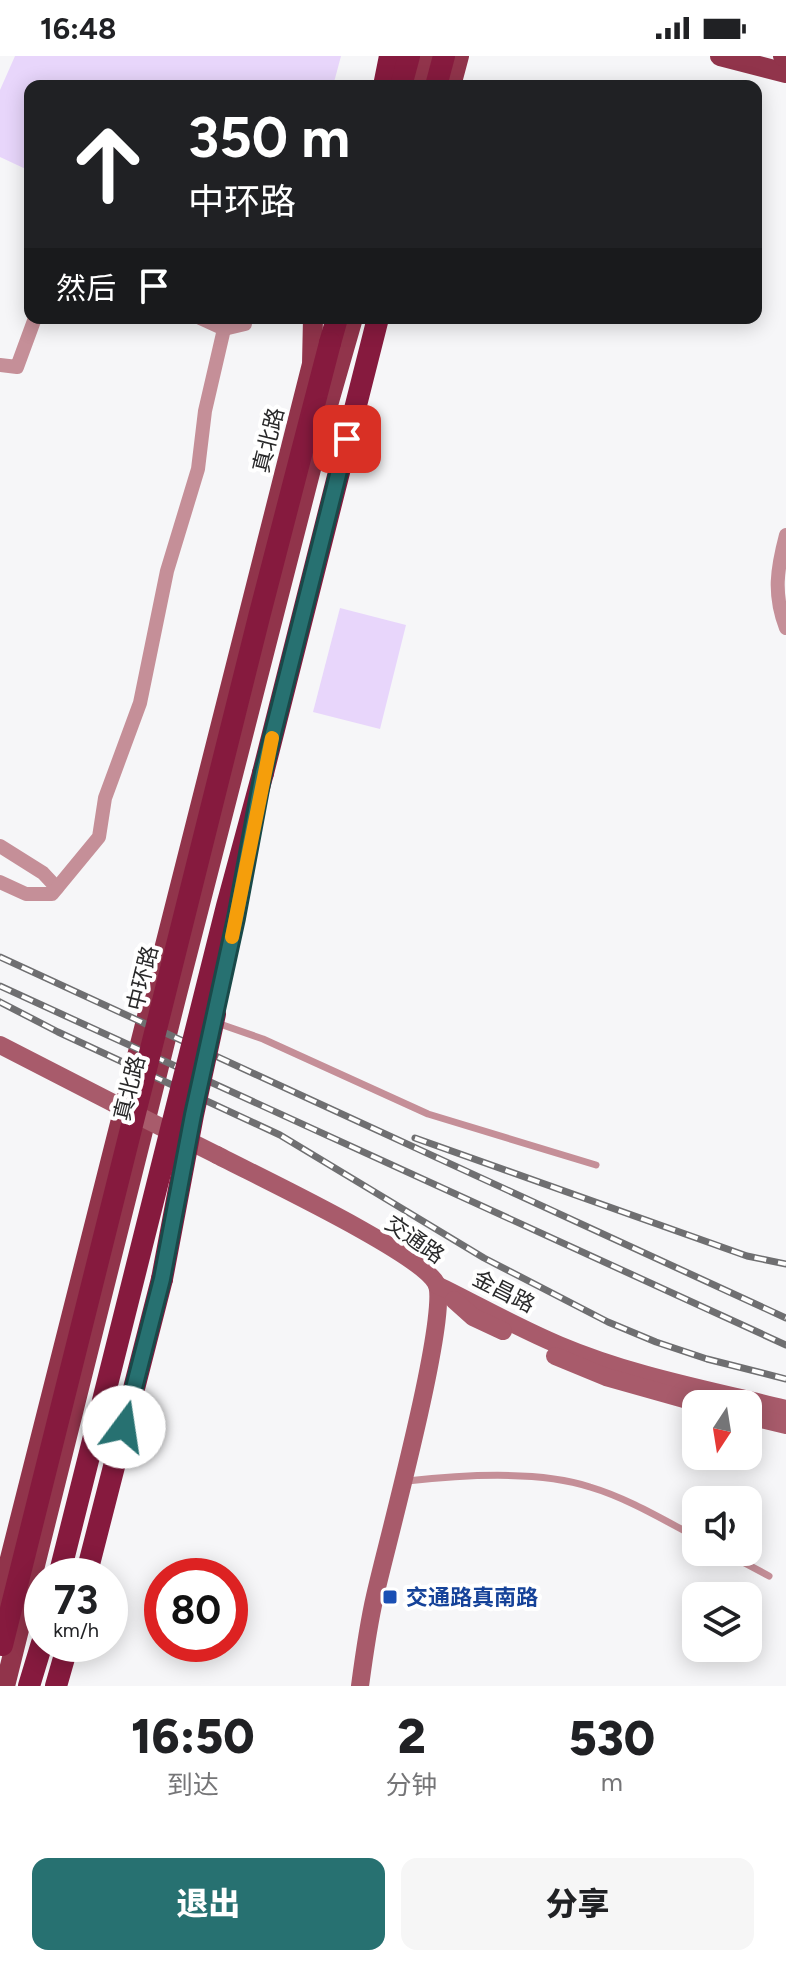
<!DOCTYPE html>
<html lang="zh">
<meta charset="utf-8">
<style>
:root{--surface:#fff;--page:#f6f6f6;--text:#202124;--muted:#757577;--accent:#277171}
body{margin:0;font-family:Figtree,"Noto Sans SC",sans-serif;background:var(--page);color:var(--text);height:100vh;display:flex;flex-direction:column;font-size:30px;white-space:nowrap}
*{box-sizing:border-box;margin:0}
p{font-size:26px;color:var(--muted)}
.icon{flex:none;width:44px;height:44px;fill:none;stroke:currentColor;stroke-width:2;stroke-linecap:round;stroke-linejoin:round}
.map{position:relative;height:1630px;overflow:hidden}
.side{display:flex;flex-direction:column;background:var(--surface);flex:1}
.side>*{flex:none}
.banner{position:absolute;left:24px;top:24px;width:738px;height:244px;border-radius:16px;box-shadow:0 4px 20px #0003;background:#202124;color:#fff;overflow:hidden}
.needle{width:52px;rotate:192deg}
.fabs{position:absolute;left:682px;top:1334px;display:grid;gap:16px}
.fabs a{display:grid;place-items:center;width:80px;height:80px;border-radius:16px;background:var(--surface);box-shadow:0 4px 20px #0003;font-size:40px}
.speed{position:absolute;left:24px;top:1502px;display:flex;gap:16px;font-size:40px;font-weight:700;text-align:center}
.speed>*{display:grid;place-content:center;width:104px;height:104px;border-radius:50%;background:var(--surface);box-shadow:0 4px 20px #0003;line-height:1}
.speed small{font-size:20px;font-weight:400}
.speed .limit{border:12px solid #d22;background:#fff;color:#111}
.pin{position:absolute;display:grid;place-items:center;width:68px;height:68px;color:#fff;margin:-34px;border-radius:16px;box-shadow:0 4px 12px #0006}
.me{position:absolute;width:88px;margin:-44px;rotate:14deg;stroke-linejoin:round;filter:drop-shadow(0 0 6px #0008)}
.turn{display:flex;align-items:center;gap:28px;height:168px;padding:0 32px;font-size:36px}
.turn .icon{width:104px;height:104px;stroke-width:2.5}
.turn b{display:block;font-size:56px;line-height:68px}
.then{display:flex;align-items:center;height:76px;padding:0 32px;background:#0003;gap:16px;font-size:30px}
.eta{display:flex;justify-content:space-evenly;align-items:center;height:136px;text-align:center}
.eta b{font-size:48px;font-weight:800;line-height:56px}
.button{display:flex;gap:16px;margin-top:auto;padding:16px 32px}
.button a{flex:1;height:92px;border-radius:16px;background:var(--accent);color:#fff;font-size:32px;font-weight:800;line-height:92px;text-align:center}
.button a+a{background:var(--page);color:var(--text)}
.status{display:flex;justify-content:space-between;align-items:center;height:56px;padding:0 40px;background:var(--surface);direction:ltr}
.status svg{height:22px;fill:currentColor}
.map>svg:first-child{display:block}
.building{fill:#e8d6fb}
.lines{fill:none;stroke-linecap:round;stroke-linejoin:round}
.service{stroke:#c58f98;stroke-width:7}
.minor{stroke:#c58f98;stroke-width:14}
.secondary{stroke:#a85b6b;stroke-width:18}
.primary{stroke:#91344b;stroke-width:20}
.trunk{stroke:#861a3e;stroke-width:22}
.rail-casing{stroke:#6f6f71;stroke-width:7}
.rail{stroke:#fff;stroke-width:4;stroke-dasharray:12;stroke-linecap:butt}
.secondary-bridge{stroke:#a85b6b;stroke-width:18}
.trunk-bridge{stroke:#861a3e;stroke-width:22}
.route-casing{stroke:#194949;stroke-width:20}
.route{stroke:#277171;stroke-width:14}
.slow{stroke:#f59e0b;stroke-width:14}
.transit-dot{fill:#1a4fb4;stroke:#fff;stroke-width:3}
.labels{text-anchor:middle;stroke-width:8;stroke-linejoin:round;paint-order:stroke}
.street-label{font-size:22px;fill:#29292a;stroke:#fff}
.transit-label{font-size:22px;font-weight:bold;fill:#164399;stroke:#fff;text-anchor:start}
</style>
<div class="status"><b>16:48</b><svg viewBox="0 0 49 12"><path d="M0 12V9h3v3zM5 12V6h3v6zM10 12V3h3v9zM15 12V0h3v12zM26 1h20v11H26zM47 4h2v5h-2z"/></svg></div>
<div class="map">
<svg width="786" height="1630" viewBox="0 0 786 1630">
<rect width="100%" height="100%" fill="#f6f6f8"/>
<g class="building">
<polygon points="15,0 341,0 333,30 30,30 30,115 0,101 0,34"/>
<polygon points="340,552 406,569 380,673 313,656"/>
</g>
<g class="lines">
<g class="service">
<polyline points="217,967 263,983 428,1058 596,1109"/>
<path d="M407,1425C461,1419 539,1414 590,1431C627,1442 662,1463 696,1481"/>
<polyline points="724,1496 769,1520"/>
</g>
<g class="minor">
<polyline points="224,273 245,268"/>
<polyline points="0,309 17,311 35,262"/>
<path d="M786,479C777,513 773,538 786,572"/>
<polyline points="0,790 43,817 57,832"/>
<polyline points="0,826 26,838 52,838 99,781 105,742 140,647 167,515 198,413 205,355 224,273 200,262"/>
</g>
<g class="secondary">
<polyline points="0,989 115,1048"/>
<path d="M217,1099C257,1120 419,1196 436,1227C451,1255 385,1494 375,1540C368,1570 364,1600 360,1630"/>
<path d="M437,1229C478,1249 518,1272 559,1289C632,1320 710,1334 786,1353"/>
<polyline points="454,1244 473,1261 503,1275"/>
<polyline points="555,1300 606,1321 702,1348"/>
<polyline points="748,1360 786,1369"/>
</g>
<g class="primary">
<polyline points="720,0 786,17"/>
<polyline points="783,0 786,1"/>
<polyline points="419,30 428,0"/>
<polyline points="451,30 459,0"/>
<polyline points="0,1542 312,308 313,262"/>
<polyline points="5,1630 177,938 322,370 353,262"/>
</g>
<g class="trunk">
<polyline points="384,30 390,0"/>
<polyline points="401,30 409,0"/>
<polyline points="436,30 444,0"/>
<polyline points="330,287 337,262"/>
<polyline points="263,717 378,262"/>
<polyline points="86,1520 162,1223"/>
<polyline points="29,1630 42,1587"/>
<polyline points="56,1630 68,1588"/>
</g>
<g class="rail-casing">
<g id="rail">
<polyline points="0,901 786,1262"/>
<polyline points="0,930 786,1289"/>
<polyline points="0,946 58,976 280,1079 484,1202 608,1266 656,1286 707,1303 786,1323"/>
<polyline points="415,1082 747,1200 786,1208"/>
</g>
</g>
<use href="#rail" class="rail"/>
<polyline class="secondary-bridge" points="115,1048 217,1099"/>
<g class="trunk-bridge">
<polyline points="162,1223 193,1059 215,958"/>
<polyline points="59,1520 227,850 263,717"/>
<polyline points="2,1589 259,561 330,287"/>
</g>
</g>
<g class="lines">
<g class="route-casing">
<polyline id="route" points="124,1371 162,1223 193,1059 236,862 263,717 347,383"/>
</g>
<use href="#route" class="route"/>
<polyline class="slow" points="232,881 272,682"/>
</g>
<rect class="transit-dot" x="382" y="1533" width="16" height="16" rx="4"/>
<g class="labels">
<g class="street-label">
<text transform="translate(268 384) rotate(-76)" y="8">真北路</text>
<text transform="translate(142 922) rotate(-76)" y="8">中环路</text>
<text transform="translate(129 1032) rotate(-76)" y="8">真北路</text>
<text transform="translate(415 1183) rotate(35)" y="8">交通路</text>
<text transform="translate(504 1235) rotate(27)" y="8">金昌路</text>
</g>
<g class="transit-label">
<text x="406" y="1549">交通路真南路</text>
</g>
</g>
</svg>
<div class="fabs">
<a><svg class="needle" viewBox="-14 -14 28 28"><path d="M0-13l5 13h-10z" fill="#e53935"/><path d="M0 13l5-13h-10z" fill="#757577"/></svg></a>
<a><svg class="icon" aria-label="sound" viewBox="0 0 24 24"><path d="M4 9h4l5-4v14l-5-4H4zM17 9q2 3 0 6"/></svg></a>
<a><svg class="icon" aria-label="layers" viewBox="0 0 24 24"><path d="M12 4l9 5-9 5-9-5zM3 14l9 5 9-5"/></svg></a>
</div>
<div class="speed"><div>73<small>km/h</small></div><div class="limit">80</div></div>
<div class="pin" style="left:347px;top:383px;background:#d93025"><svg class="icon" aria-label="arrive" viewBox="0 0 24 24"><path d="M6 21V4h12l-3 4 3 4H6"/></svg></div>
<svg class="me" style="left:124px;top:1371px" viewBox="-20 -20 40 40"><circle r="19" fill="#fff"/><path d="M0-13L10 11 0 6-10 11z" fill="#277171"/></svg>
<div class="banner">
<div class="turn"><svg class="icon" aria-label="ahead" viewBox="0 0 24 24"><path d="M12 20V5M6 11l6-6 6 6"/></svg><div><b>350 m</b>中环路</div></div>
<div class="then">然后<svg class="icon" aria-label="arrive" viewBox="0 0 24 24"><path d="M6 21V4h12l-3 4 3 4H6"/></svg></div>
</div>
</div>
<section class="side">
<div class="eta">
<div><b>16:50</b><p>到达</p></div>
<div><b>2</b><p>分钟</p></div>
<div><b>530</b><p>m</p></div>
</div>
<div class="button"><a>退出</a><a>分享</a></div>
</section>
